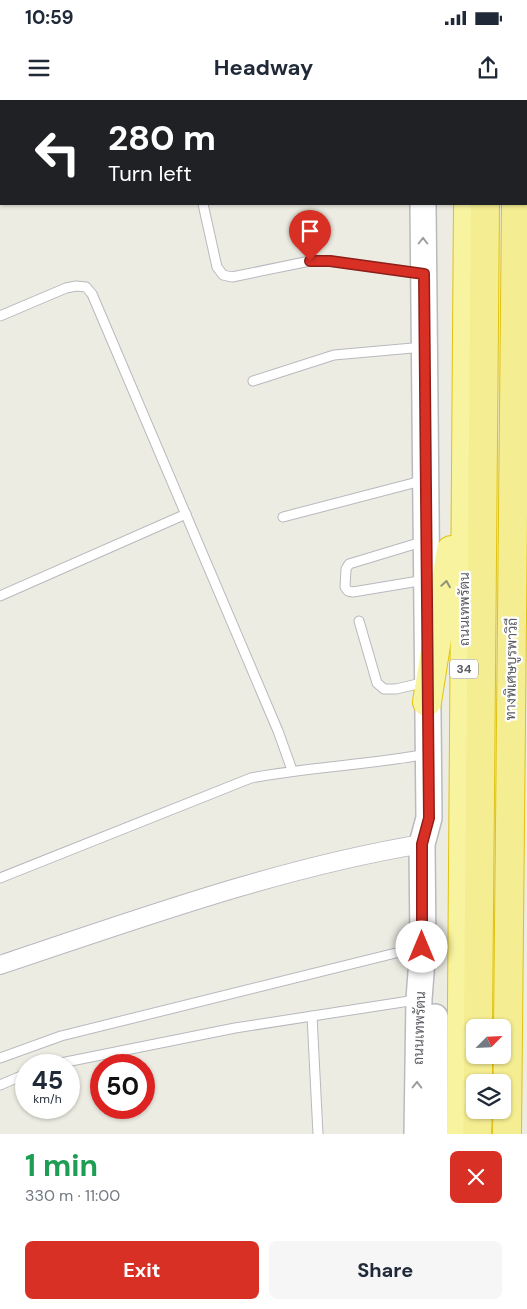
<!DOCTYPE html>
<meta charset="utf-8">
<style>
:root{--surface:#fff;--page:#f6f6f7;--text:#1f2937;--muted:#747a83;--accent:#d93025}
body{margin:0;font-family:"DM Sans",Sarabun,sans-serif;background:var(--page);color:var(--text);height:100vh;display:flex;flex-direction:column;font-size:19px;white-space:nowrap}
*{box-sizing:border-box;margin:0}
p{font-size:16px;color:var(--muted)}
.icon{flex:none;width:28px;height:28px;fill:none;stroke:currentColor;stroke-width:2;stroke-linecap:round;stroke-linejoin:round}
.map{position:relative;height:1034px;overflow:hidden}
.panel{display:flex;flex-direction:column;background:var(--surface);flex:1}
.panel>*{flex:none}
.hud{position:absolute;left:0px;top:0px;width:528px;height:105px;box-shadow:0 1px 4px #0004;background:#202124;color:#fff;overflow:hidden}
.needle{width:32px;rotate:66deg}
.controls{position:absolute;left:466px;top:919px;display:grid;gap:10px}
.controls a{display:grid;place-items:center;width:45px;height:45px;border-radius:8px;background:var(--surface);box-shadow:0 1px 4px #0004;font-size:25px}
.speed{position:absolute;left:15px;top:954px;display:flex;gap:10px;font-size:25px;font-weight:700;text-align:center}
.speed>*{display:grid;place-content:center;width:65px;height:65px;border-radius:50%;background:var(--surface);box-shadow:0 1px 4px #0004;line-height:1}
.speed small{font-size:12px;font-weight:400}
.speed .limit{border:8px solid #d22;background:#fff;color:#111}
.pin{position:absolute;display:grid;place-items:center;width:42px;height:42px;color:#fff;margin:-51px -21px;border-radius:50% 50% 50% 0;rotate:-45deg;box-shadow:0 0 5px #0007}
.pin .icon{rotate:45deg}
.me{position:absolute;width:55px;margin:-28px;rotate:0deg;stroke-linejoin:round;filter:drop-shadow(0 0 4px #0008)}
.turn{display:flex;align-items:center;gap:18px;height:105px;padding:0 25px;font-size:22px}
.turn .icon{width:65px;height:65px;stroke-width:2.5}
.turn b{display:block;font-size:35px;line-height:42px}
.round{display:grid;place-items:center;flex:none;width:52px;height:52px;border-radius:8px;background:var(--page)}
.headline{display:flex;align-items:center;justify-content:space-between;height:85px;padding:0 25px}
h1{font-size:30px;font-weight:700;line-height:38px;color:#1e9e55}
.action{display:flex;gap:10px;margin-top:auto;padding:10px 25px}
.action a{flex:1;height:58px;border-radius:8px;background:var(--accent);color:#fff;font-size:20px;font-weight:700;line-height:58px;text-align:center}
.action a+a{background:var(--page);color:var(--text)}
.status{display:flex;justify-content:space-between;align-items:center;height:35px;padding:0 25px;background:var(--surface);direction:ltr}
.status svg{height:14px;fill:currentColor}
header{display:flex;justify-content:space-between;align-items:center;height:65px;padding:0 25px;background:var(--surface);font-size:22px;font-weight:700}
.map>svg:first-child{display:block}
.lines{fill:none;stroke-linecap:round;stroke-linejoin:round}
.service-casing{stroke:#b8b9be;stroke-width:11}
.minor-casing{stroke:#b8b9be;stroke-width:20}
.secondary-casing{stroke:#b8bac0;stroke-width:28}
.trunk-casing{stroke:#e0c20f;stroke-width:30}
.motorway-casing{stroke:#e0c20f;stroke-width:30}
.service{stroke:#fff;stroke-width:9}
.minor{stroke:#fff;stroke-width:18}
.secondary{stroke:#fff;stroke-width:25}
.trunk{stroke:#f7f39e;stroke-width:28}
.motorway{stroke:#f5ed91;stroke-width:28}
.oneway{stroke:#9d9ea1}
.oneway2{stroke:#929277}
.route-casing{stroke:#8d1f18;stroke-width:12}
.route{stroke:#d93025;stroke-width:9}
.labels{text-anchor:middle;stroke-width:4.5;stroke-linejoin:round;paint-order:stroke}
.shield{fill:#fff;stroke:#8c8e91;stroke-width:1}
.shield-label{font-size:12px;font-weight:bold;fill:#5b5d62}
.street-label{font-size:14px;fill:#5b5d62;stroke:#fff}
</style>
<div class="status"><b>10:59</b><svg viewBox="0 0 49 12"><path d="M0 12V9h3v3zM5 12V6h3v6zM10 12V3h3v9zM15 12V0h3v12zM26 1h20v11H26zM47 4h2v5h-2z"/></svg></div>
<header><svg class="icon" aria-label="menu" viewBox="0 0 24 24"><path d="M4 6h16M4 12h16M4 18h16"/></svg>Headway<svg class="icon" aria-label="share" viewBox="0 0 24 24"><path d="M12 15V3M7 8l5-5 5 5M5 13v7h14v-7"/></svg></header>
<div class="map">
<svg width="527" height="1034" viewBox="0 0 527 1034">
<rect width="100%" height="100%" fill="#edece3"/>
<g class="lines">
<g class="service-casing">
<g id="service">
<polyline points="180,0 180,1"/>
<polyline points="343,0 343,1"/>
<polyline points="203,104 217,167 223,175 232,177 310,161 330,161 423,174"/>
<polyline points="0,216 66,188 76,186 86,187 92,194 278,631 292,670"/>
<polyline points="253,281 334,255 424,247"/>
<polyline points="283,417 425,380"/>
<polyline points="425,441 349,464 346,469 345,487 348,491 353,492 425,480"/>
<polyline points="0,496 186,414"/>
<polyline points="359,521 377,583 384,589 396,589 426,582"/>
<path d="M0,778L251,678C309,667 369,665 427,654"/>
<polyline points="312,916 318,1034"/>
<polyline points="0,958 61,936 420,847"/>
<polyline points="51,965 235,928 416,900"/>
<polyline points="0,985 26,974"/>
</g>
</g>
<g class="minor-casing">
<path id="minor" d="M0,865C138,819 278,768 422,744"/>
</g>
<g class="secondary-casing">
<g id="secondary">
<polyline points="423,1 423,0"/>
<polyline points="435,917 435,1034"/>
<polyline points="417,1034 419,899 423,847 422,744 429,718 423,104"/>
</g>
</g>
<g class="trunk-casing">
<g id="trunk">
<polyline points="469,1 469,0"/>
<polyline points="427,602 451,450"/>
<polyline points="461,1034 468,104"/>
</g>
</g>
<g class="motorway-casing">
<g id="motorway">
<polyline points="486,1 486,0"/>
<polyline points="517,1 517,0"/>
<polyline points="478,928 485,104"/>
<polyline points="478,982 478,955"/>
<polyline points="477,1034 478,1010"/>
<polyline points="507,1034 516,104"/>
</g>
</g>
<use href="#service" class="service"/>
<use href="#minor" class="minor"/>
<use href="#secondary" class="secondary"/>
<use href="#trunk" class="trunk"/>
<use href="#motorway" class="motorway"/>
</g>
<defs><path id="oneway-chevron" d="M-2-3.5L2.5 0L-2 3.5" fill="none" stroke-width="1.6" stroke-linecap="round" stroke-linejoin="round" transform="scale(1.25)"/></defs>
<g class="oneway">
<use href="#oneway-chevron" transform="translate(423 141) rotate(-90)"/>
<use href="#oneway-chevron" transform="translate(417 985) rotate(-89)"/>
</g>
<use class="oneway2" href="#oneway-chevron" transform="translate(446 484) rotate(-81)"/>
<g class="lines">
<g class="route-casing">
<polyline id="route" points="310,161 330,161 424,174 429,718 422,744 422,847"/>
</g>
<use href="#route" class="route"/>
</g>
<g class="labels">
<rect class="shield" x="450" y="559.5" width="28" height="19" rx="4"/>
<g class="shield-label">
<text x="464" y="573">34</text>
</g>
<g class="street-label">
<text transform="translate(464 509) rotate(-90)" y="5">ถนนเทพรัตน</text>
<text transform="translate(511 569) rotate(-89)" y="5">ทางพิเศษบูรพาวิถี</text>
<text transform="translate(419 928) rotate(-88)" y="5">ถนนเทพรัตน</text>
</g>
</g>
</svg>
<div class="controls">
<a><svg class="needle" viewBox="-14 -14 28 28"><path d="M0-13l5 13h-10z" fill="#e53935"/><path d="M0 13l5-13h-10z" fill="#747a83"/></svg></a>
<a><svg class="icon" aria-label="layers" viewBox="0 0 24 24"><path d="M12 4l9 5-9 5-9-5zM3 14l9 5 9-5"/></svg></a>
</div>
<div class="speed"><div>45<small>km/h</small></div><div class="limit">50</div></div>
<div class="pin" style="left:310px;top:161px;background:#d93025"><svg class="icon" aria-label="arrive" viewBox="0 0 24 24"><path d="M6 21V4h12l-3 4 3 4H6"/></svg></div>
<svg class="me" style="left:422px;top:847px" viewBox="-20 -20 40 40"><circle r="19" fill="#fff"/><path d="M0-13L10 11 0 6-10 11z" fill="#d93025"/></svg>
<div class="hud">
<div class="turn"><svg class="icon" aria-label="left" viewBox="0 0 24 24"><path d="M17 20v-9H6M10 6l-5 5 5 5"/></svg><div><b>280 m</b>Turn left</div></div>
</div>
</div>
<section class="panel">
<div class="headline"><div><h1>1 min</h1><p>330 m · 11:00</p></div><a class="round" style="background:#d93025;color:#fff"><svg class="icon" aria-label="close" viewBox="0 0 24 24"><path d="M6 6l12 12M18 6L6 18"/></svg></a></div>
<div class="action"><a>Exit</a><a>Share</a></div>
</section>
